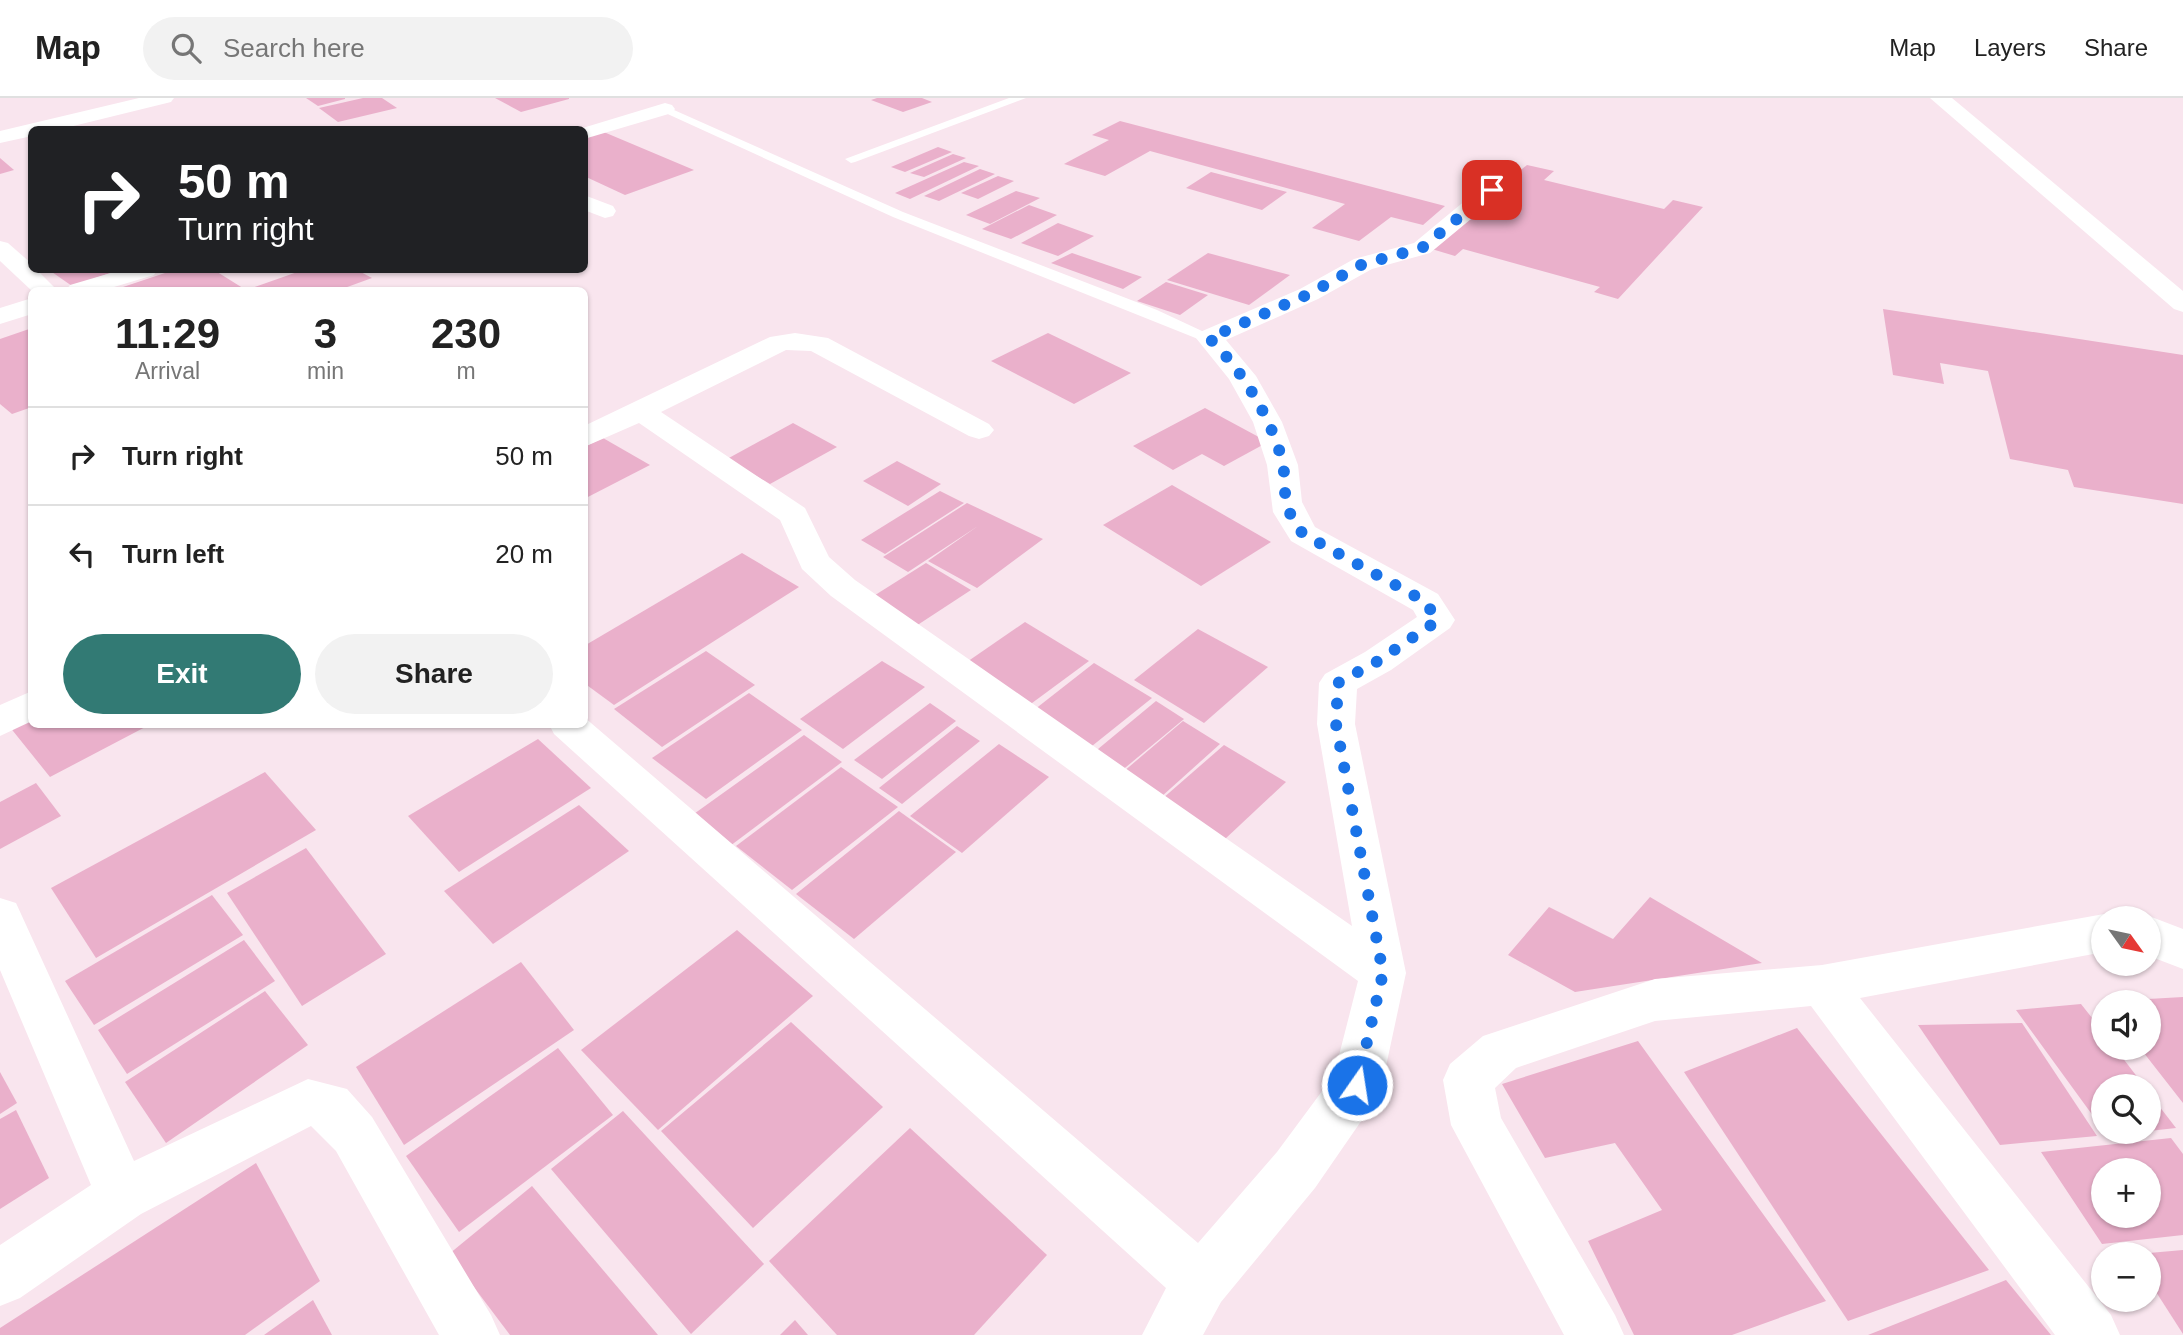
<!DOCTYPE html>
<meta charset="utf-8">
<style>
:root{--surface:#fff;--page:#f2f2f2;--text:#222;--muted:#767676;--line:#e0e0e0;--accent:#327a74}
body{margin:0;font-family:Helvetica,sans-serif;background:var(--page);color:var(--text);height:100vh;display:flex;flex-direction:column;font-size:26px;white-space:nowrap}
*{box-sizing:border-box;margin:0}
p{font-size:23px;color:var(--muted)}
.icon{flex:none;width:38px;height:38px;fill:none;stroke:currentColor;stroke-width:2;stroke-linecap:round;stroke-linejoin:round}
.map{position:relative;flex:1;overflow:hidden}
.sheet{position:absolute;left:28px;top:189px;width:560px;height:441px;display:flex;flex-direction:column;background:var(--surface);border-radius:10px;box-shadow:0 2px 5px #0004}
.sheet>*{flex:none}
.top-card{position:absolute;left:28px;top:28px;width:560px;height:147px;border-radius:10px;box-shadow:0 2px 5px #0004;background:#202124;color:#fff;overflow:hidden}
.needle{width:46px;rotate:123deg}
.controls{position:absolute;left:2091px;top:808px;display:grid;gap:14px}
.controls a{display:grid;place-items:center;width:70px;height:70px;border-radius:50%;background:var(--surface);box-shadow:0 2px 5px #0004;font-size:35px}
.pin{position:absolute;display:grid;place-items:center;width:60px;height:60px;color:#fff;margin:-30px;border-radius:14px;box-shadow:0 4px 10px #0006}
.me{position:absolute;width:77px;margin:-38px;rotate:13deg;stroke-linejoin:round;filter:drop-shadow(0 0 5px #0008)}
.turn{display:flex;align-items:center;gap:24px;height:147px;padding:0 35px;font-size:32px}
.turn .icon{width:91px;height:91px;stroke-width:2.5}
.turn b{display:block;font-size:49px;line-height:60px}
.eta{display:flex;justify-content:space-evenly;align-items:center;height:119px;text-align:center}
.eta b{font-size:42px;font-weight:800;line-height:49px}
.button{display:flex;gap:14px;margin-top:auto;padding:14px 35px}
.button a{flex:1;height:80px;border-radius:42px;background:var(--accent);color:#fff;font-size:28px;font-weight:800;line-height:80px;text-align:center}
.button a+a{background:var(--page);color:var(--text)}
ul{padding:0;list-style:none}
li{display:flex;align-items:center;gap:21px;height:98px;padding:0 35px;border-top:2px solid var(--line)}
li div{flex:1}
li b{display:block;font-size:26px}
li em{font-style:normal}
header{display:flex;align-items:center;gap:42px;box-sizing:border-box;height:98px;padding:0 35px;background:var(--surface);border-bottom:2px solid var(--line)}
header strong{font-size:33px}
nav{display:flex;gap:38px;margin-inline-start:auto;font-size:24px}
.search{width:490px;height:63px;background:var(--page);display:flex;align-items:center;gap:18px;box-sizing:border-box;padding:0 24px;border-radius:38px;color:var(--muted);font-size:26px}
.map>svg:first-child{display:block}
.building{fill:#eab0cb;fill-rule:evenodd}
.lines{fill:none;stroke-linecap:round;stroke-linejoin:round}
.service{fill:#fff;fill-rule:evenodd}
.minor{fill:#fff;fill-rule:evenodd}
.route{stroke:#1a73e8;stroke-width:12;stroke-dasharray:0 21.6}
</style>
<header>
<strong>Map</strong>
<div class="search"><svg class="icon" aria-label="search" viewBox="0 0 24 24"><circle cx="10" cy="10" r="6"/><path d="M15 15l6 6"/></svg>Search here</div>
<nav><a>Map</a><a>Layers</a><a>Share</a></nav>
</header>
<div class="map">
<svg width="2183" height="1237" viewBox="0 0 2183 1237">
<rect width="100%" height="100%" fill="#f9e5ee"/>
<g class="building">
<polygon points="306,0 345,0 345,1 318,8"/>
<polygon points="363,0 382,0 397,10 338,24 319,10"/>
<polygon points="495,0 569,0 569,1 521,14"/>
<polygon points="877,0 922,0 932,4 903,14 871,2"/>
<polygon points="1120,23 1445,108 1423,127 1391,119 1359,143 1312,130 1345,106 1150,53 1105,78 1064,66 1109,42 1092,37"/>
<polygon points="599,32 694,72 625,97 584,78 584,36"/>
<polygon points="938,49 952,54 905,74 891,69"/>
<polygon points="953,56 966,60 924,79 910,75"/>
<polygon points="0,60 14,72 0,76"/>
<polygon points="964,64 979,68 910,101 895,95"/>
<polygon points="1527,67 1554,73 1544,82 1664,111 1673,102 1703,109 1618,201 1594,194 1600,189 1463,151 1455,158 1425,149"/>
<polygon points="980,71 995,76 939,103 924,98"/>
<polygon points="1211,74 1287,94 1262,112 1186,90"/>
<polygon points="998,78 1014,83 978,101 961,95"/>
<polygon points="1016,93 1040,100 990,126 966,117"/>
<polygon points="1029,107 1057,117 1011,141 982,131"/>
<polygon points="1058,125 1094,138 1058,158 1021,145"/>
<polygon points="1072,155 1142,179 1123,191 1051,165"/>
<polygon points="1208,155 1290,177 1249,207 1167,182"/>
<polygon points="49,172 119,172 72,188"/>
<polygon points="174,172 214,172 246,192 303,172 357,172 372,180 339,192 114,192"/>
<polygon points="1166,184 1208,197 1180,217 1137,203"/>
<polygon points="1883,211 2183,257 2183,406 2074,389 2068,372 2010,361 1988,273 1940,265 1944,286 1893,277"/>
<polygon points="32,230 32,309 12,316 0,306 0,241"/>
<polygon points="1048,235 1131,275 1074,306 991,263"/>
<polygon points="1205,310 1268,344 1224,368 1202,356 1173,372 1133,348"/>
<polygon points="793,325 837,349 770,386 727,361"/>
<polygon points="603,340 650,367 584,401 584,349"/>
<polygon points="897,363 941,386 908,408 863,383"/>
<polygon points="1172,387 1271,444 1201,488 1103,427"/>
<polygon points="940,393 964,405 885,456 861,442"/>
<polygon points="967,405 1043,441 977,490 928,463 978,428 908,474 883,459"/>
<polygon points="742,455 799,489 614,607 584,585 584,548"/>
<polygon points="926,465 971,492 916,528 872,499"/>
<polygon points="1025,524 1089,563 1028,608 964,566"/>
<polygon points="1198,531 1268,569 1204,625 1134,582"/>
<polygon points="706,553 755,587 662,649 614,611"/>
<polygon points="882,563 925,589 843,651 800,621"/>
<polygon points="1094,565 1152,600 1082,656 1025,619"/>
<polygon points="749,595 802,632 706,701 652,660"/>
<polygon points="1156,603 1184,621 1120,674 1092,656"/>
<polygon points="930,605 956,623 882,681 854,662"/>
<polygon points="32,610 32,626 151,626 50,679 5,623"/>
<polygon points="1183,623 1220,646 1161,699 1123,674"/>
<polygon points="957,628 980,643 902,706 879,690"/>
<polygon points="804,637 842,664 730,748 691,718"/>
<polygon points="538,641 591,690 459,774 408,718"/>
<polygon points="999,646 1049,679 962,755 910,718"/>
<polygon points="1224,647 1286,684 1224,742 1162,701"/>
<polygon points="841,669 898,709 792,792 736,748"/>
<polygon points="265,674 316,732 96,860 51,790"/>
<polygon points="36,685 61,718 0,751 0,704"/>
<polygon points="579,707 629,753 493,846 444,793"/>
<polygon points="899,713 956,754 854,841 796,796"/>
<polygon points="306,750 386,856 302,908 227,795"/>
<polygon points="212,797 243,837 94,927 65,883"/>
<polygon points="1650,799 1762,865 1575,894 1508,857 1549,809 1613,841"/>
<polygon points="737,832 813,898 658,1032 581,952"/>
<polygon points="244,842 275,883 127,976 98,932"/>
<polygon points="521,864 574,932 404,1047 356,969"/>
<polygon points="265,893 308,947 166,1045 125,984"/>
<polygon points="2183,899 2183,1005 2140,950 2149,950 2149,905 2113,905 2113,903"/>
<polygon points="2081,906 2104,935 2104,950 2115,950 2145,989 2104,989 2104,1033 2016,912"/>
<polygon points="791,924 883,1009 753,1130 661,1033"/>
<polygon points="2022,925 2097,1038 2000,1047 1918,927"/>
<polygon points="1797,930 1989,1172 1848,1223 1684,974"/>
<polygon points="1638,943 1826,1203 1732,1237 1634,1237 1588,1143 1662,1112 1615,1045 1545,1060 1502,986"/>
<polygon points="558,950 613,1017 459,1134 406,1058"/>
<polygon points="0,974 17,1005 0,1016"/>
<polygon points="2149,995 2176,1030 2149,1033"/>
<polygon points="16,1012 49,1080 0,1111 0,1021"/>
<polygon points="623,1013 764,1166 691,1236 551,1071"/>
<polygon points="910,1030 1047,1157 974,1237 837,1237 769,1163"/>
<path d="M2171,1040L2183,1056V1137L2102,1146L2041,1054ZM2104,1073H2149V1118H2104Z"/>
<polygon points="256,1065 320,1183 245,1237 0,1237 0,1230"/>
<polygon points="532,1088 658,1237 510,1237 449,1156"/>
<polygon points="2183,1152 2183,1236 2149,1183 2149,1155"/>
<polygon points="2006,1182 2051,1237 1868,1237"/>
<polygon points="313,1202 332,1237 264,1237"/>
<polygon points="795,1222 808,1237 780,1237"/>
</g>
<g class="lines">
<g class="service">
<polygon points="1009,0 1026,0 855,64 851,65 845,61"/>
<polygon points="665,8 903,114 1157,212 1217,240 1209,245 1203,243 893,119 661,13 659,11"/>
</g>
<g class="minor">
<polygon points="139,0 174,0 171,4 57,32 32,32 32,38 0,45 0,33"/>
<polygon points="1930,0 1952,0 2183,193 2183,214 2174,211"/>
<polygon points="665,5 672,7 675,11 672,15 584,41 584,32 576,32"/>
<polygon points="1492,85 1500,87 1503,92 1500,97 1430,155 1372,171 1318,201 1226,242 1256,278 1282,324 1298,367 1302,404 1315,429 1438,496 1455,522 1450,530 1391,572 1357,591 1355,626 1406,875 1382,987 1375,1003 1315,1090 1221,1204 1203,1237 1142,1237 1166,1190 554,636 549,626 584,626 584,619 1198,1145 1277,1054 1334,977 1358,883 831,498 802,471 780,422 639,325 584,349 584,328 770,239 795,235 828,240 989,326 994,332 989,338 979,341 969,338 811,253 786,252 661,314 805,410 829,459 855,482 1352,828 1317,626 1319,585 1325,576 1365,554 1417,519 1413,512 1291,443 1273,414 1267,367 1253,324 1229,281 1196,240 1200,234 1300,191 1354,161 1414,145 1484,87"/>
<polygon points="584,97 613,108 616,113 613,118 605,120 584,112"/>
<polygon points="0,143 8,145 32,166 32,172 37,172 57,192 32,193 0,163"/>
<polygon points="121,172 157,172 154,177 104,192 66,192 70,187"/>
<polygon points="32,200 32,216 0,226 0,210"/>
<polygon points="32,593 32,623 0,638 0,607"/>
<polygon points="0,800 16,805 134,1063 308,981 347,991 372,1019 491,1217 500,1237 439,1237 336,1053 311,1028 141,1116 20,1200 0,1208 0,1147 91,1087 0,872"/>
<polygon points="2104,816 2117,821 2104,821 2104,854 1860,900 2111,1217 2120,1237 2055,1237 1811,908 1655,923 1516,970 1495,990 1501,1020 1615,1217 1624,1237 1564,1237 1451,1027 1443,982 1450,966 1483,938 1655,881 1822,867"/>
<polygon points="2149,818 2183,831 2183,871 2149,858 2149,821 2141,821"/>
</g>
</g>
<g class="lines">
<path class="route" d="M1357,987L1383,875L1336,626L1338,585L1378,563L1437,523L1426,504L1303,436C1275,400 1291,391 1280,355C1267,313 1240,270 1209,240L1309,196L1363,166L1422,150L1492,92"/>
</g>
</svg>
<div class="controls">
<a><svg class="needle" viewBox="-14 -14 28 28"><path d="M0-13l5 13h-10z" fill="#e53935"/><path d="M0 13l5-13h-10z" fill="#767676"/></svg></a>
<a><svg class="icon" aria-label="sound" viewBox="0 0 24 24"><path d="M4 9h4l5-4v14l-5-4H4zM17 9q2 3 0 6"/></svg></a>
<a><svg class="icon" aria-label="search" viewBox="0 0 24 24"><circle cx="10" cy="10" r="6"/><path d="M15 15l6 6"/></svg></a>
<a>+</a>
<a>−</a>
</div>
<div class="pin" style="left:1492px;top:92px;background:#d93025"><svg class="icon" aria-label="arrive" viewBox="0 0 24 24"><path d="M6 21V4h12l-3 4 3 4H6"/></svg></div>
<svg class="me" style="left:1357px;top:987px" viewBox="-20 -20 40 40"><circle r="17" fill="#1a73e8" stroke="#fff" stroke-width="3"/><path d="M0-11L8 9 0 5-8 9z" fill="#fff"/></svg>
<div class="top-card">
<div class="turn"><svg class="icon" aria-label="right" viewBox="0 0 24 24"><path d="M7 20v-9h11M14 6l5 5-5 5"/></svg><div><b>50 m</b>Turn right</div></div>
</div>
<section class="sheet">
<div class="eta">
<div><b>11:29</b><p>Arrival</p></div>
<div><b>3</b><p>min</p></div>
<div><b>230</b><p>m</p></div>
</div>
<ul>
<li><svg class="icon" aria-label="right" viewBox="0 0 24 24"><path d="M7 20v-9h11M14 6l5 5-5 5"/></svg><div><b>Turn right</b></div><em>50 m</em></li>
<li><svg class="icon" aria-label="left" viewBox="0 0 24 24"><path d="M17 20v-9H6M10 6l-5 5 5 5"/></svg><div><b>Turn left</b></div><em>20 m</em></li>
</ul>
<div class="button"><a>Exit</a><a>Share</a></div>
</section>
</div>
